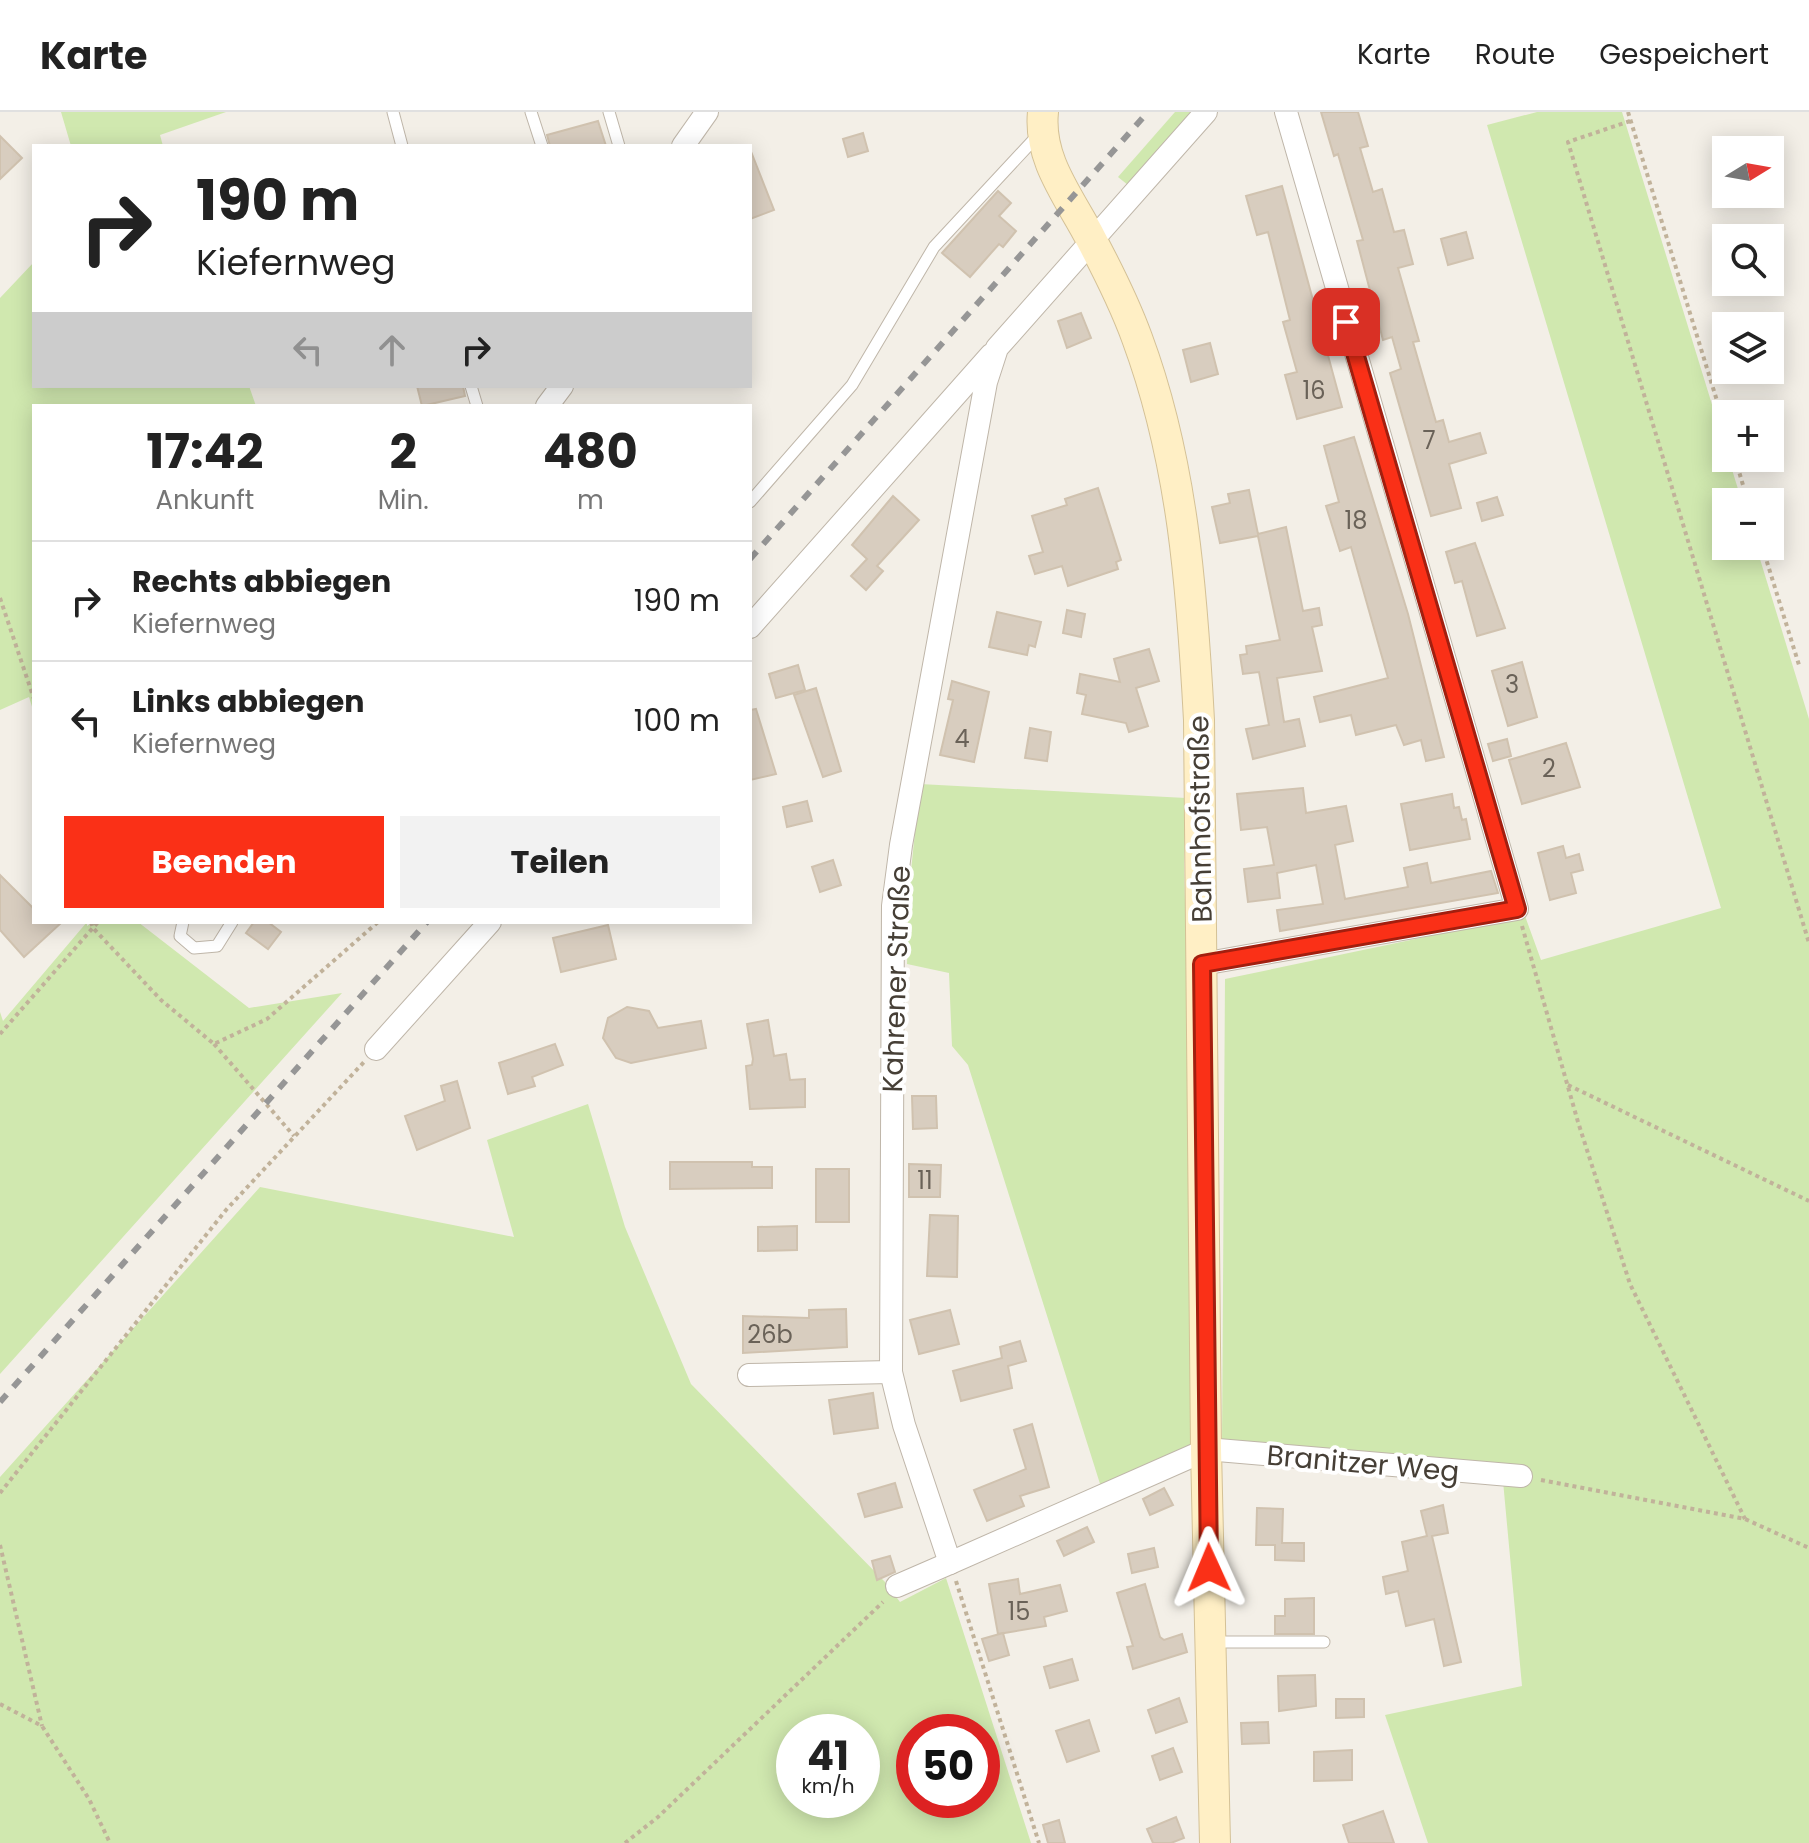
<!DOCTYPE html>
<html lang="de">
<meta charset="utf-8">
<style>
:root{--surface:#fff;--page:#f2f2f2;--text:#222;--muted:#767676;--line:#e0e0e0;--accent:#fa3017}
body{margin:0;font-family:Poppins,sans-serif;background:var(--page);color:var(--text);height:100vh;display:flex;flex-direction:column;font-size:30px;white-space:nowrap}
*{box-sizing:border-box;margin:0}
p{font-size:26px;color:var(--muted)}
.icon{flex:none;width:44px;height:44px;fill:none;stroke:currentColor;stroke-width:2;stroke-linecap:round;stroke-linejoin:round}
.map{position:relative;flex:1;overflow:hidden}
.drawer{position:absolute;left:32px;top:292px;width:720px;height:520px;display:flex;flex-direction:column;background:var(--surface);border-radius:0px;box-shadow:0 4px 20px #0003}
.drawer>*{flex:none}
.hud{position:absolute;left:32px;top:32px;width:720px;height:244px;border-radius:0px;box-shadow:0 4px 20px #0003;background:#fff;color:var(--text);overflow:hidden}
.needle{width:52px;rotate:79deg}
.controls{position:absolute;left:1712px;top:24px;display:grid;gap:16px}
.controls a{display:grid;place-items:center;width:72px;height:72px;border-radius:0px;background:var(--surface);box-shadow:0 4px 20px #0003;font-size:40px}
.speed{position:absolute;left:776px;top:1602px;display:flex;gap:16px;font-size:40px;font-weight:700;text-align:center}
.speed>*{display:grid;place-content:center;width:104px;height:104px;border-radius:50%;background:var(--surface);box-shadow:0 4px 20px #0003;line-height:1}
.speed small{font-size:20px;font-weight:400}
.speed .limit{border:12px solid #d22;background:#fff;color:#111}
.pin{position:absolute;display:grid;place-items:center;width:68px;height:68px;color:#fff;margin:-34px;border-radius:16px;box-shadow:0 4px 12px #0006}
.me{position:absolute;width:88px;margin:-44px;rotate:359deg;stroke-linejoin:round;filter:drop-shadow(0 0 6px #0008)}
.turn{display:flex;align-items:center;gap:28px;height:168px;padding:0 32px;font-size:36px}
.turn .icon{width:104px;height:104px;stroke-width:2.5}
.turn b{display:block;font-size:56px;line-height:68px}
.lanes{display:flex;align-items:center;height:76px;padding:0 32px;background:#0003;justify-content:center;gap:40px;direction:ltr}
.lanes .off{opacity:.35}
.eta{display:flex;justify-content:space-evenly;align-items:center;height:136px;text-align:center}
.eta b{font-size:48px;font-weight:700;line-height:56px}
.action{display:flex;gap:16px;margin-top:auto;padding:16px 32px}
.action a{flex:1;height:92px;border-radius:0px;background:var(--accent);color:#fff;font-size:32px;font-weight:700;line-height:92px;text-align:center}
.action a+a{background:var(--page);color:var(--text)}
ul{padding:0;list-style:none}
li{display:flex;align-items:center;gap:24px;height:120px;padding:0 32px;border-top:2px solid var(--line)}
li div{flex:1}
li b{display:block;font-size:30px}
li em{font-style:normal}
header{display:flex;align-items:center;gap:48px;box-sizing:border-box;height:112px;padding:0 40px;background:var(--surface);border-bottom:2px solid var(--line)}
header strong{font-size:38px}
nav{display:flex;gap:44px;margin-inline-start:auto;font-size:28px}
.map>svg:first-child{display:block}
.green{fill:#d0e8af;fill-rule:evenodd}
.building{fill:#d8cdbf;stroke:#d0c2af;stroke-width:2}
.lines{fill:none;stroke-linecap:round;stroke-linejoin:round}
.lane-casing{stroke:#bfb6a9;stroke-width:13}
.street-casing{stroke:#bfb6a9;stroke-width:24}
.secondary-casing{stroke:#d4c196;stroke-width:32}
.path{stroke:#c1b29a;stroke-width:4;stroke-dasharray:4 4;stroke-linecap:butt}
.lane{stroke:#fff;stroke-width:11}
.street{stroke:#fff;stroke-width:22}
.secondary{stroke:#ffefc5;stroke-width:30}
.rail{stroke:#969696;stroke-width:6;stroke-dasharray:10 10;stroke-linecap:butt}
.route-casing{stroke:#a21f0f;stroke-width:20}
.route{stroke:#fa3017;stroke-width:14}
.labels{text-anchor:middle;stroke-width:8;stroke-linejoin:round;paint-order:stroke}
.number-label{font-size:24px;fill:#6a6258}
.street-label{font-size:28px;fill:#463f36;stroke:#fff}
</style>
<header>
<strong>Karte</strong>
<nav><a>Karte</a><a>Route</a><a>Gespeichert</a></nav>
</header>
<div class="map">
<svg width="1809" height="1731" viewBox="0 0 1809 1731">
<rect width="100%" height="100%" fill="#f3efe7"/>
<g class="green">
<polygon points="61,0 226,0 160,23 163,34 71,34"/>
<polygon points="1175,0 1196,0 1128,73 1118,65"/>
<polygon points="1537,0 1622,0 1742,390 1726,390 1726,434 1756,434 1809,607 1809,1731 1428,1731 1385,1603 1522,1574 1503,1369 1222,1332 1225,867 1525,804 1541,848 1721,796 1487,13"/>
<polygon points="34,150 34,274 249,274 256,294 34,294 34,601 29,585 0,598 0,186"/>
<polygon points="920,672 1186,686 1184,752 1199,1334 1101,1375 968,953 952,934 949,861 907,852 909,778"/>
<polygon points="87,810 87,814 93,810 138,810 249,896 342,881 0,1262 0,900 3,909"/>
<path d="M588,992L625,1115L691,1272L885,1470L900,1490L946,1466L1031,1731H0V1365L260,1075L514,1125L487,1028ZM794,1620H862V1688H794ZM914,1620H982V1688H914Z"/>
</g>
<g class="building">
<polygon points="1321,0 1358,0 1368,34 1360,36 1373,80 1382,77 1394,120 1404,118 1413,152 1398,156 1419,229 1413,230 1436,310 1443,308 1449,330 1480,321 1486,341 1449,352 1461,396 1431,404 1390,261 1401,257 1392,225 1383,228 1357,129 1363,128 1338,42 1334,44"/>
<polygon points="598,9 606,34 550,34 547,23"/>
<polygon points="863,21 868,39 848,45 843,27"/>
<polygon points="0,24 22,46 0,67"/>
<polygon points="750,37 774,98 750,107"/>
<polygon points="1282,74 1342,295 1297,307 1285,263 1297,260 1283,210 1290,208 1268,120 1257,123 1246,84"/>
<polygon points="998,79 1011,91 999,104 1016,119 1003,135 999,132 970,165 942,141"/>
<polygon points="1466,120 1473,146 1448,153 1441,127"/>
<polygon points="1081,201 1091,226 1067,236 1058,209"/>
<polygon points="1210,231 1218,262 1191,270 1183,238"/>
<polygon points="417,274 463,274 465,284 422,294"/>
<polygon points="1354,325 1408,502 1444,645 1426,649 1421,628 1404,633 1396,613 1356,623 1351,603 1320,610 1314,585 1388,566 1351,435 1340,439 1326,394 1339,390 1324,334"/>
<polygon points="1098,376 1121,448 1116,450 1118,457 1068,474 1062,454 1035,462 1029,444 1043,440 1032,404 1067,393 1065,387"/>
<polygon points="1249,378 1258,422 1286,415 1303,499 1319,496 1322,513 1312,515 1322,559 1277,566 1284,610 1299,607 1305,634 1253,647 1246,617 1269,613 1259,560 1243,562 1240,543 1247,542 1246,534 1280,528 1258,424 1220,431 1212,395 1230,391 1228,382"/>
<polygon points="893,384 919,408 877,454 883,459 866,478 851,464 867,447 852,433"/>
<polygon points="1497,385 1503,403 1482,409 1477,391"/>
<polygon points="1475,431 1505,516 1477,524 1462,469 1455,471 1446,440"/>
<polygon points="1067,498 1085,502 1081,525 1063,521"/>
<polygon points="997,500 1041,510 1035,535 1029,533 1027,543 989,535"/>
<polygon points="1149,537 1159,569 1136,576 1148,614 1129,620 1126,611 1082,602 1086,583 1077,581 1080,562 1120,570 1114,547"/>
<polygon points="1522,550 1537,605 1508,614 1492,559"/>
<polygon points="798,553 805,578 776,586 769,562"/>
<polygon points="952,569 989,580 974,650 940,643 953,588 948,587"/>
<polygon points="816,576 841,659 823,665 794,583"/>
<polygon points="756,597 776,662 750,668 750,598"/>
<polygon points="1030,616 1051,620 1047,649 1025,646"/>
<polygon points="1507,627 1511,644 1493,649 1488,632"/>
<polygon points="1566,631 1580,675 1522,692 1509,648"/>
<polygon points="1303,676 1306,701 1346,694 1353,729 1335,733 1345,787 1408,775 1404,756 1427,751 1431,771 1491,759 1498,781 1280,819 1277,798 1323,792 1316,753 1277,761 1280,786 1248,790 1244,757 1274,753 1267,715 1241,718 1237,682"/>
<polygon points="1452,682 1454,696 1459,695 1462,708 1466,707 1470,727 1410,738 1401,692"/>
<polygon points="807,689 812,709 787,715 783,695"/>
<polygon points="1563,734 1566,746 1579,742 1583,758 1571,761 1576,781 1550,788 1538,741"/>
<polygon points="833,748 841,773 820,780 812,755"/>
<polygon points="0,763 34,797 34,810 62,810 24,845 0,818"/>
<polygon points="254,810 268,810 281,820 268,837 246,821"/>
<polygon points="608,813 616,847 561,860 553,826"/>
<polygon points="627,895 649,899 658,916 701,909 706,936 631,951 616,946 603,926 608,906"/>
<polygon points="768,908 774,944 786,942 790,968 805,967 805,995 750,997 746,954 752,953 753,947 747,912"/>
<polygon points="555,932 563,953 532,965 535,974 508,982 499,951"/>
<polygon points="457,969 470,1016 417,1038 405,1004 445,989 441,974"/>
<polygon points="912,984 936,984 937,1016 913,1017"/>
<polygon points="670,1050 752,1050 752,1055 772,1055 772,1076 670,1077"/>
<polygon points="909,1052 941,1053 940,1085 909,1085"/>
<rect x="816" y="1057" width="33" height="53"/>
<polygon points="930,1103 958,1104 957,1165 927,1164"/>
<polygon points="797,1114 797,1138 758,1139 758,1115"/>
<polygon points="846,1197 847,1235 743,1241 743,1204 809,1206 809,1198"/>
<polygon points="950,1198 959,1232 919,1242 910,1208"/>
<polygon points="1020,1229 1026,1249 1008,1254 1012,1276 961,1289 953,1259 1002,1246 1000,1235"/>
<polygon points="873,1281 878,1316 834,1322 829,1288"/>
<polygon points="1032,1312 1049,1375 1020,1384 1024,1394 987,1409 974,1378 1026,1357 1014,1318"/>
<polygon points="895,1371 902,1395 865,1405 858,1382"/>
<polygon points="1164,1376 1173,1393 1150,1403 1143,1387"/>
<polygon points="1443,1393 1448,1421 1432,1424 1461,1550 1444,1554 1434,1507 1406,1514 1398,1479 1386,1482 1383,1465 1408,1459 1402,1430 1427,1424 1421,1399"/>
<polygon points="1257,1396 1283,1397 1282,1431 1304,1431 1304,1449 1275,1448 1275,1433 1256,1433"/>
<polygon points="1087,1415 1094,1430 1064,1444 1057,1429"/>
<polygon points="1154,1436 1158,1455 1132,1461 1128,1442"/>
<polygon points="890,1444 895,1460 877,1468 872,1449"/>
<polygon points="1018,1467 1020,1482 1060,1473 1067,1499 1044,1505 1046,1514 998,1522 989,1472"/>
<polygon points="1145,1472 1160,1525 1164,1528 1182,1522 1187,1540 1133,1557 1127,1535 1133,1534 1117,1481"/>
<polygon points="1314,1486 1314,1522 1275,1522 1275,1504 1285,1504 1285,1487"/>
<polygon points="1003,1521 1009,1543 989,1549 982,1527"/>
<polygon points="1072,1547 1078,1568 1050,1576 1044,1555"/>
<polygon points="1315,1563 1316,1594 1279,1599 1278,1564"/>
<polygon points="1179,1586 1187,1610 1156,1621 1148,1598"/>
<polygon points="1336,1587 1364,1587 1364,1605 1336,1606"/>
<polygon points="1089,1608 1099,1639 1067,1650 1056,1619"/>
<polygon points="1268,1610 1269,1631 1242,1632 1241,1611"/>
<polygon points="1173,1636 1182,1660 1160,1668 1152,1644"/>
<polygon points="1352,1638 1352,1668 1314,1669 1314,1640"/>
<polygon points="1383,1699 1394,1731 1349,1731 1343,1713"/>
<polygon points="1176,1705 1184,1726 1171,1731 1153,1731 1147,1717"/>
<polygon points="1059,1708 1065,1731 1048,1731 1043,1713"/>
</g>
<g class="lines">
<g class="lane-casing">
<g id="lane">
<polyline points="393,0 402,34"/>
<polyline points="531,0 542,34"/>
<polyline points="609,0 619,34"/>
<polyline points="471,274 477,294"/>
<polyline points="750,390 852,273 934,135 1040,21"/>
<polyline points="183,810 180,824 194,836 217,834 232,810"/>
<polyline points="1211,1530 1324,1530"/>
</g>
</g>
<g class="street-casing">
<g id="street">
<polyline points="1206,0 997,236 986,270 901,733 893,794 891,1260 904,1313 950,1451 1206,1338"/>
<polyline points="683,34 707,0"/>
<polyline points="547,294 562,274"/>
<polyline points="750,515 991,243"/>
<polyline points="1202,852 1517,797 1286,0"/>
<polyline points="376,937 490,810"/>
<polyline points="749,1263 891,1260"/>
<polyline points="1206,1337 1521,1364"/>
<polyline points="897,1474 950,1451"/>
</g>
</g>
<g class="secondary-casing">
<path id="secondary" d="M1043,0C1038,48 1070,86 1091,127C1108,159 1125,193 1137,226C1183,350 1192,478 1199,608L1206,1337L1215,1731"/>
</g>
<g class="path">
<polyline points="1628,0 1726,318"/>
<polyline points="1630,9 1568,30 1809,831"/>
<polyline points="1735,346 1748,390"/>
<polyline points="1762,434 1799,553"/>
<polyline points="0,486 34,587"/>
<polyline points="91,810 93,816 161,888 214,932 267,907 378,810"/>
<polyline points="1522,814 1578,1010 1630,1172 1745,1407"/>
<polyline points="0,922 98,810"/>
<polyline points="214,932 294,1024"/>
<polyline points="1568,973 1809,1089"/>
<polyline points="1541,1368 1745,1407 1809,1436"/>
<polyline points="0,1381 226,1098 364,950"/>
<polyline points="0,1433 42,1614"/>
<polyline points="956,1469 1039,1731"/>
<polyline points="0,1592 42,1614 89,1687 110,1731"/>
<polyline points="625,1731 658,1705 883,1490"/>
</g>
<use href="#lane" class="lane"/>
<use href="#street" class="street"/>
<use href="#secondary" class="secondary"/>
<g class="rail">
<polyline points="750,447 1148,0"/>
<polyline points="0,1290 427,810"/>
</g>
</g>
<g class="lines">
<g class="route-casing">
<polyline id="route" points="1209,1456 1202,852 1517,797 1346,210"/>
</g>
<use href="#route" class="route"/>
</g>
<g class="labels">
<g class="number-label">
<text x="1314" y="287">16</text>
<text x="1429" y="337">7</text>
<text x="1356" y="417">18</text>
<text x="1512" y="581">3</text>
<text x="962" y="635">4</text>
<text x="1549" y="665">2</text>
<text x="925" y="1077">11</text>
<text x="770" y="1231">26b</text>
<text x="1019" y="1508">15</text>
</g>
<g class="street-label">
<text transform="translate(1200 707) rotate(-91)" y="10">Bahnhofstraße</text>
<text transform="translate(896 867) rotate(-88)" y="10">Kahrener Straße</text>
<text transform="translate(1363 1351) rotate(5)" y="10">Branitzer Weg</text>
</g>
</g>
</svg>
<div class="controls">
<a><svg class="needle" viewBox="-14 -14 28 28"><path d="M0-13l5 13h-10z" fill="#e53935"/><path d="M0 13l5-13h-10z" fill="#767676"/></svg></a>
<a><svg class="icon" aria-label="search" viewBox="0 0 24 24"><circle cx="10" cy="10" r="6"/><path d="M15 15l6 6"/></svg></a>
<a><svg class="icon" aria-label="layers" viewBox="0 0 24 24"><path d="M12 4l9 5-9 5-9-5zM3 14l9 5 9-5"/></svg></a>
<a>+</a>
<a>−</a>
</div>
<div class="speed"><div>41<small>km/h</small></div><div class="limit">50</div></div>
<div class="pin" style="left:1346px;top:210px;background:#d93025"><svg class="icon" aria-label="arrive" viewBox="0 0 24 24"><path d="M6 21V4h12l-3 4 3 4H6"/></svg></div>
<svg class="me" style="left:1209px;top:1456px" viewBox="-20 -20 40 40"><path d="M0-17L14 15 0 8-14 15z" fill="#fa3017" stroke="#fff" stroke-width="4"/></svg>
<div class="hud">
<div class="turn"><svg class="icon" aria-label="right" viewBox="0 0 24 24"><path d="M7 20v-9h11M14 6l5 5-5 5"/></svg><div><b>190 m</b>Kiefernweg</div></div>
<div class="lanes"><svg class="icon off" aria-label="left" viewBox="0 0 24 24"><path d="M17 20v-9H6M10 6l-5 5 5 5"/></svg><svg class="icon off" aria-label="ahead" viewBox="0 0 24 24"><path d="M12 20V5M6 11l6-6 6 6"/></svg><svg class="icon" aria-label="right" viewBox="0 0 24 24"><path d="M7 20v-9h11M14 6l5 5-5 5"/></svg></div>
</div>
<section class="drawer">
<div class="eta">
<div><b>17:42</b><p>Ankunft</p></div>
<div><b>2</b><p>Min.</p></div>
<div><b>480</b><p>m</p></div>
</div>
<ul>
<li><svg class="icon" aria-label="right" viewBox="0 0 24 24"><path d="M7 20v-9h11M14 6l5 5-5 5"/></svg><div><b>Rechts abbiegen</b><p>Kiefernweg</p></div><em>190 m</em></li>
<li><svg class="icon" aria-label="left" viewBox="0 0 24 24"><path d="M17 20v-9H6M10 6l-5 5 5 5"/></svg><div><b>Links abbiegen</b><p>Kiefernweg</p></div><em>100 m</em></li>
</ul>
<div class="action"><a>Beenden</a><a>Teilen</a></div>
</section>
</div>
